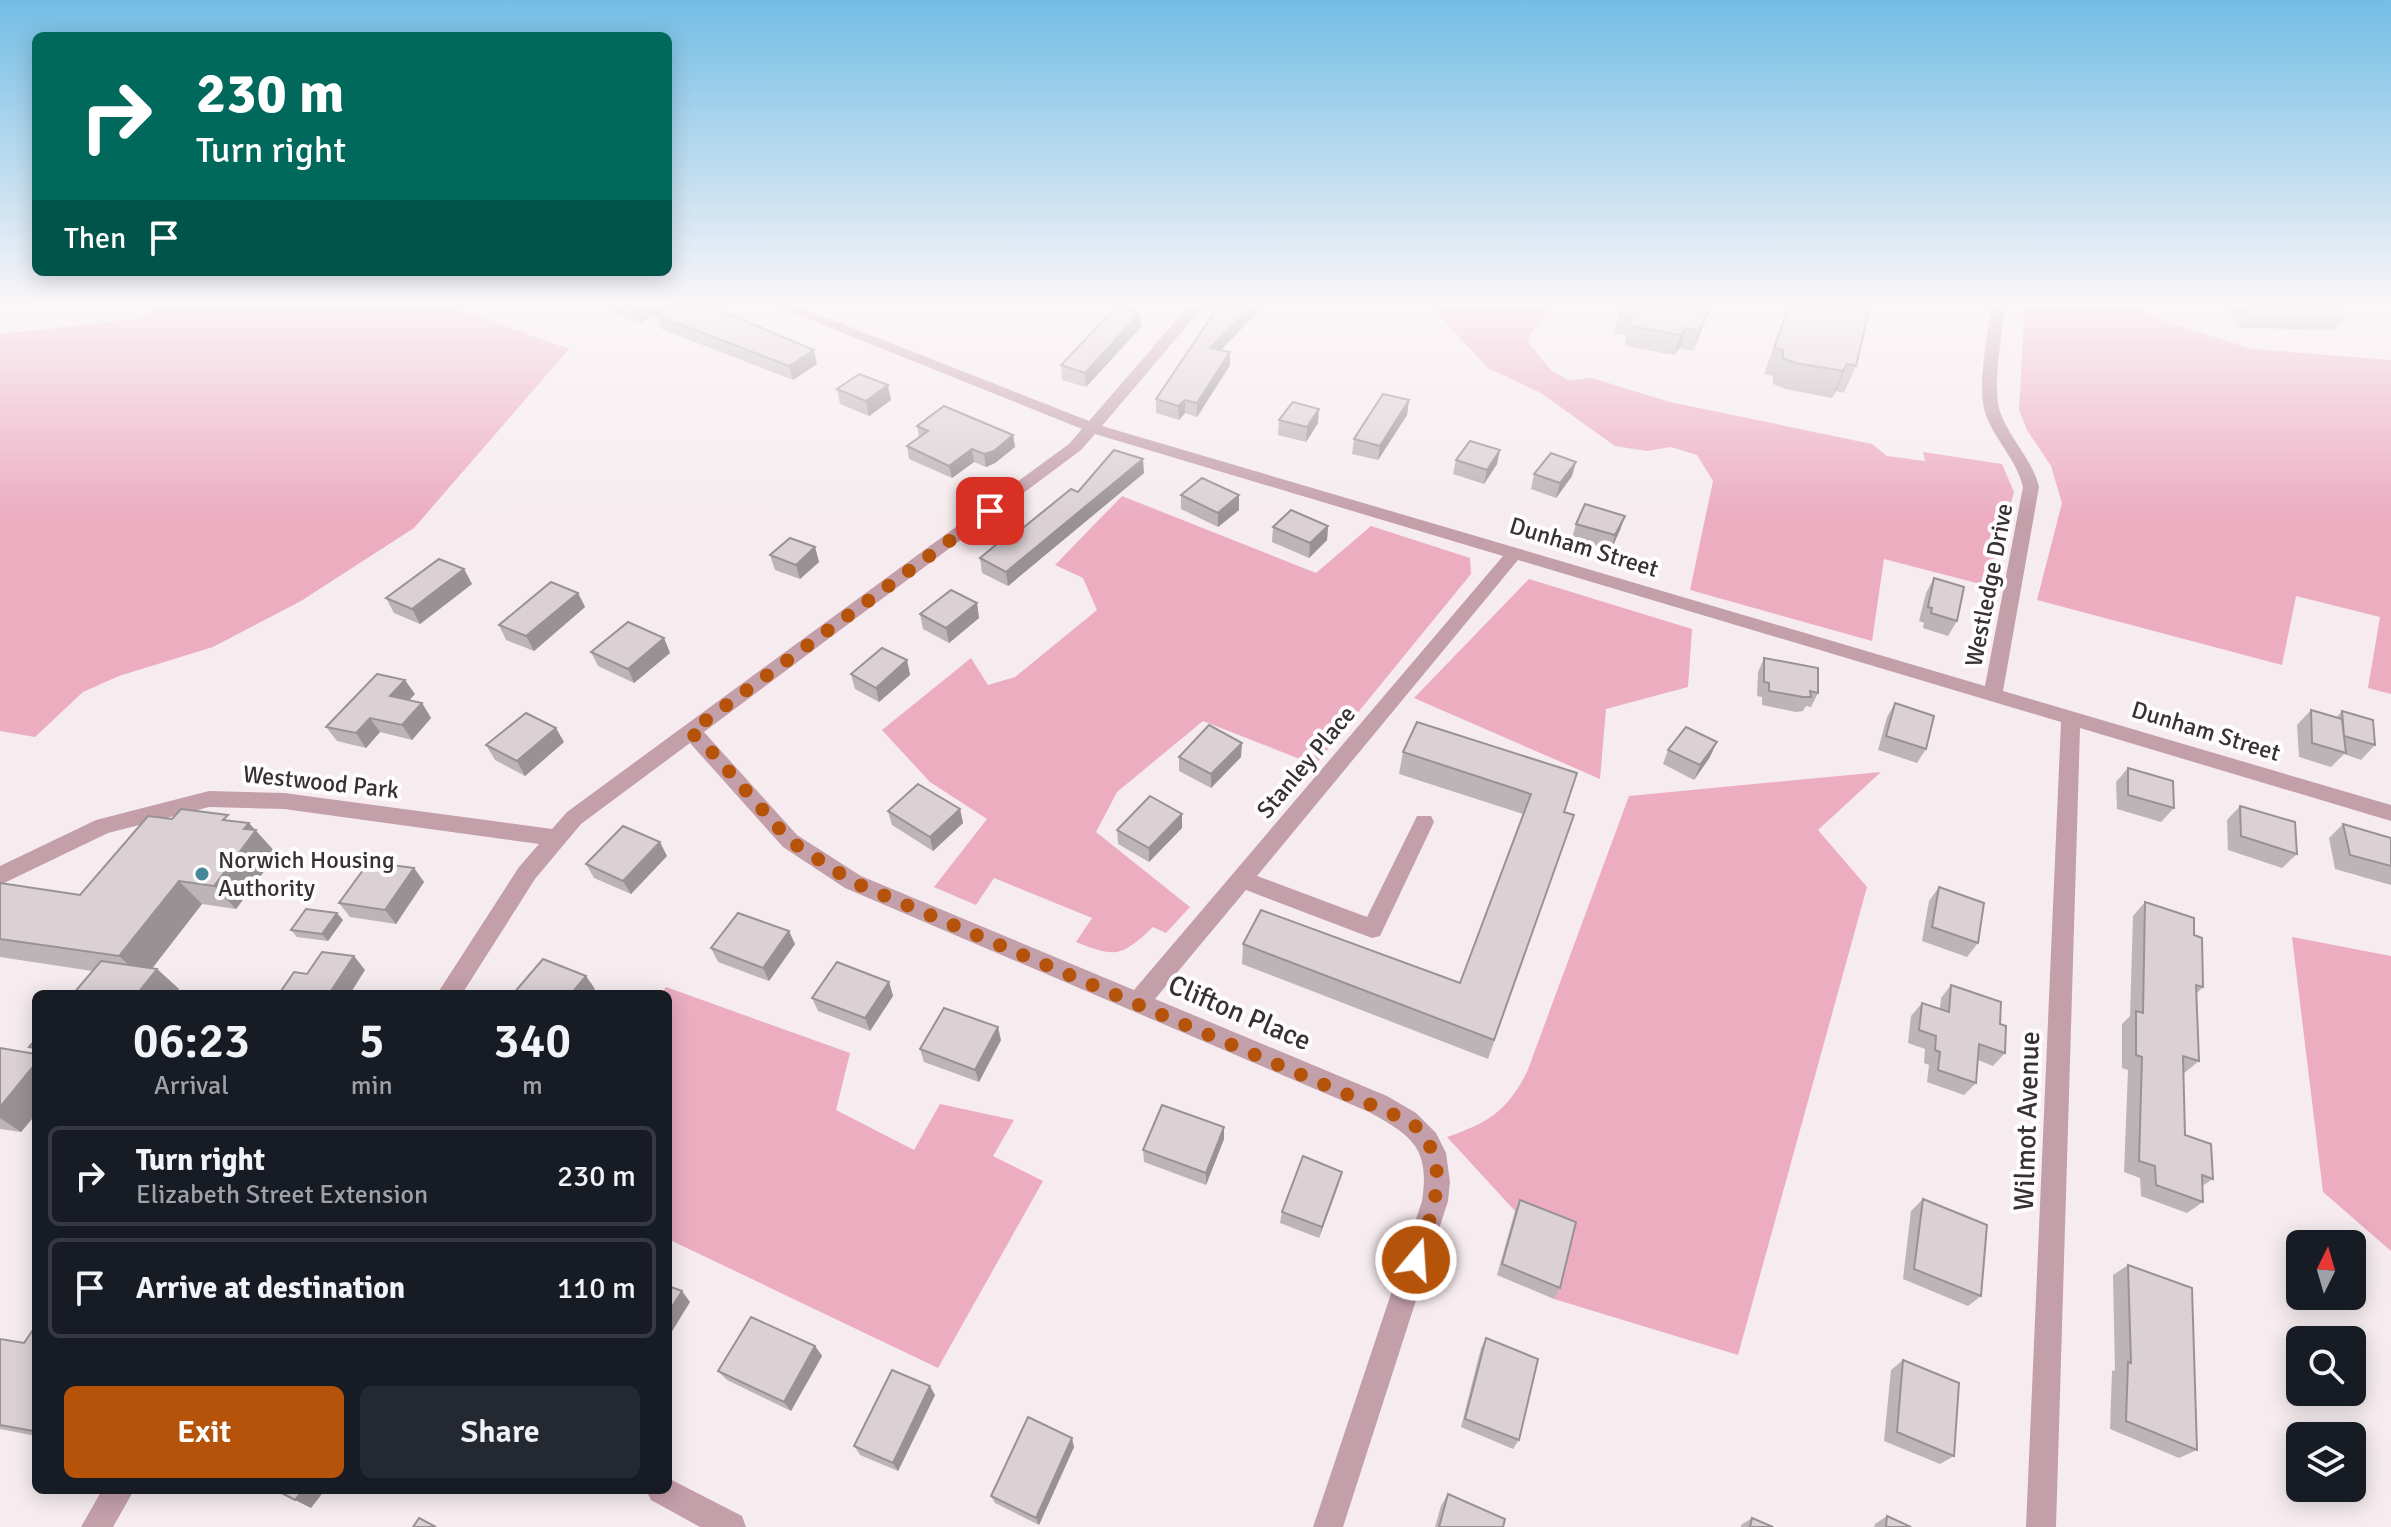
<!DOCTYPE html>
<style>
:root{--surface:#171b24;--page:#242831;--text:#f1f3f6;--muted:#9ea1a6;--line:#363941;--accent:#b45309}
body{margin:0;font-family:Signika,sans-serif;background:var(--page);color:var(--text);height:100vh;display:flex;flex-direction:column;font-size:30px;white-space:nowrap}
*{box-sizing:border-box;margin:0}
p{font-size:26px;color:var(--muted)}
.icon{flex:none;width:44px;height:44px;fill:none;stroke:currentColor;stroke-width:2;stroke-linecap:round;stroke-linejoin:round}
.map{position:relative;flex:1;overflow:hidden}
.panel{position:absolute;left:32px;top:990px;width:640px;height:504px;display:flex;flex-direction:column;background:var(--surface);border-radius:12px;box-shadow:0 4px 20px #0003}
.panel>*{flex:none}
.hud{position:absolute;left:32px;top:32px;width:640px;height:244px;border-radius:12px;box-shadow:0 4px 20px #0003;background:#00695c;color:#fff;overflow:hidden}
.needle{width:52px;rotate:5deg}
.tools{position:absolute;left:2286px;top:1230px;display:grid;gap:16px}
.tools a{display:grid;place-items:center;width:80px;height:80px;border-radius:12px;background:var(--surface);box-shadow:0 4px 20px #0003;font-size:40px}
.pin{position:absolute;display:grid;place-items:center;width:68px;height:68px;color:#fff;margin:-34px;border-radius:16px;box-shadow:0 4px 12px #0006}
.me{position:absolute;width:88px;margin:-44px;rotate:18deg;stroke-linejoin:round;filter:drop-shadow(0 0 6px #0008)}
.turn{display:flex;align-items:center;gap:28px;height:168px;padding:0 32px;font-size:36px}
.turn .icon{width:104px;height:104px;stroke-width:2.5}
.turn b{display:block;font-size:56px;line-height:68px}
.then{display:flex;align-items:center;height:76px;padding:0 32px;background:#0003;gap:16px;font-size:30px}
.eta{display:flex;justify-content:space-evenly;align-items:center;height:136px;text-align:center}
.eta b{font-size:48px;font-weight:600;line-height:56px}
.action{display:flex;gap:16px;margin-top:auto;padding:16px 32px}
.action a{flex:1;height:92px;border-radius:12px;background:var(--accent);color:#fff;font-size:32px;font-weight:600;line-height:92px;text-align:center}
.action a+a{background:var(--page);color:var(--text)}
ul{padding:0;list-style:none}
li{display:flex;align-items:center;gap:24px;height:100px;margin:0 16px 12px;padding:0 16px;border:4px solid var(--line);border-radius:12px}
li div{flex:1}
li b{display:block;font-size:30px}
li em{font-style:normal}
.map>svg:first-child{display:block}
.green{fill:#ecadc1}
.lines{fill:none;stroke-linecap:round;stroke-linejoin:round}
.minor{fill:#c39faa;fill-rule:evenodd}
.wall{fill:#bcb4b6}
.shaded-wall{fill:#999294}
.building{fill:#dbd1d4;stroke:#999294;stroke-width:2}
.route{stroke:#b45309;stroke-width:14;stroke-dasharray:0 25.2}
.poi-dot{fill:#458998;stroke:#fefcfc;stroke-width:3}
.labels{text-anchor:middle;stroke-width:8;stroke-linejoin:round;paint-order:stroke}
.street-label{font-size:24px;fill:#363233;stroke:#fefcfc}
.poi-label{font-size:24px;fill:#363233;stroke:#fefcfc;text-anchor:start}
.near-street-label{font-size:28px;fill:#363233;stroke:#fefcfc}
</style>
<div class="map">
<svg width="2391" height="1527" viewBox="0 0 2391 1527">
<rect width="100%" height="100%" fill="#f6ecef"/>
<g class="green">
<polygon points="172,302 437,302 569,349 414,528 301,601 213,647 119,676 83,692 35,737 0,731 0,334 134,319"/>
<polygon points="1426,302 1546,302 1550,306 1527,341 1551,370 1568,380 1592,378 1670,402 1872,444 1887,456 1925,461 1923,452 2002,464 2014,492 1988,586 1884,559 1872,641 1690,590 1713,481 1697,455 1671,447 1647,451 1615,446 1541,393 1488,368"/>
<polygon points="2025,302 2135,302 2153,317 2252,349 2391,360 2391,694 2368,688 2380,617 2296,596 2282,665 2037,600 2062,503 2051,466 2027,430 2019,410"/>
<path d="M1122,496L1316,573L1371,526L1470,558L1471,574L1315,765L1203,721L1117,792L1096,832L1190,907L1166,933L1153,927C1121,957 1116,958 1076,942L1092,918L994,878L976,905L934,887L987,819L930,782L882,730L971,658L988,685L1015,677L1097,610L1083,578L1055,565Z"/>
<polygon points="1529,579 1692,629 1688,687 1606,709 1600,779 1414,698"/>
<path d="M1881,772L1818,830L1867,887L1738,1355L1554,1299L1570,1233L1515,1211L1447,1137C1489,1122 1506,1112 1527,1072L1629,796Z"/>
<polygon points="2292,937 2391,956 2391,1251 2323,1192"/>
<polygon points="666,987 850,1053 836,1110 914,1150 940,1104 1014,1120 993,1156 1043,1181 938,1368 668,1239 668,994 661,994"/>
</g>
<g class="lines">
<g class="minor">
<path d="M766,302H786L1089,421L1192,302H1207L1102,426L1985,686L2023,487C2016,456 1987,433 1983,403C1979,377 1989,330 1991,302H2005C2003,329 1994,378 1998,403C2003,433 2032,456 2039,487L2003,691L2391,805V821L2080,728L2056,1527H2026L2061,722L1518,560L1257,876L1367,917L1417,816H1431L1434,822L1380,936L1372,938L1246,890L1155,999L1387,1096L1416,1113L1436,1133L1446,1153L1450,1182L1448,1201L1343,1527H1313L1422,1201C1430,1149 1413,1136 1369,1112L845,888L783,847L690,743L581,824L535,879L462,994H437L519,867L539,844L284,809L209,807L108,833L0,885V866L96,820L209,791L284,793L552,829L567,812L1069,444L1082,429ZM1095,434L1503,556L1134,990L861,876L797,835L704,732L1081,450Z"/>
<polygon points="668,1478 742,1516 746,1527 700,1527 651,1500 646,1490 668,1490"/>
<polygon points="102,1490 134,1490 113,1527 81,1527"/>
</g>
</g>
<g class="wall">
<polygon points="611,302 661,302 663,309 640,323 615,314"/>
<polygon points="1225,302 1268,302 1221,350 1230,365 1197,417 1185,413 1179,420 1156,413 1156,399"/>
<polygon points="1713,302 1693,351 1680,348 1674,355 1630,347 1625,344 1626,336 1613,333 1619,313"/>
<polygon points="1790,302 1856,366 1844,393 1836,391 1832,398 1785,389 1773,384 1773,376 1764,374"/>
<polygon points="2228,302 2330,302 2344,317 2335,330 2240,328 2225,306"/>
<polygon points="1140,313 1141,327 1086,387 1062,380 1061,365"/>
<polygon points="656,315 817,364 793,380 661,329"/>
<polygon points="837,389 891,400 869,416 840,404"/>
<polygon points="1409,400 1407,415 1378,460 1352,454 1354,439"/>
<polygon points="1279,420 1318,423 1306,442 1278,435"/>
<polygon points="917,426 1013,435 1015,447 995,463 986,467 974,462 952,478 909,459 907,446 919,437"/>
<polygon points="1456,460 1497,464 1484,484 1453,474"/>
<polygon points="1144,473 1008,586 982,573 980,558 1078,492"/>
<polygon points="1534,474 1572,476 1556,498 1531,489"/>
<polygon points="1181,495 1239,495 1239,510 1218,527 1181,509"/>
<polygon points="1625,516 1620,530 1611,550 1572,538 1576,524"/>
<polygon points="1328,526 1327,540 1309,558 1272,542 1273,527"/>
<polygon points="815,547 819,562 800,579 775,570 770,555"/>
<polygon points="464,569 472,584 420,624 394,613 386,598"/>
<polygon points="1934,578 1957,621 1948,636 1923,628 1924,623 1919,621 1926,593"/>
<polygon points="578,593 585,607 534,651 506,640 499,625"/>
<polygon points="977,603 979,618 949,643 923,629 920,614"/>
<polygon points="664,638 670,653 634,683 598,666 591,652"/>
<polygon points="1764,658 1818,693 1811,707 1806,706 1803,711 1796,712 1762,705 1762,697 1757,696 1758,672"/>
<polygon points="907,660 910,675 879,702 855,689 851,674"/>
<polygon points="415,694 409,700 422,703 431,718 412,740 380,732 366,748 337,741 326,727"/>
<polygon points="1895,703 1926,749 1917,763 1878,750 1887,717"/>
<polygon points="2311,710 2336,718 2342,711 2375,745 2361,760 2344,754 2331,767 2299,757 2297,725"/>
<polygon points="1417,722 1564,812 1574,815 1488,1059 1242,964 1243,944 1460,983 1523,814 1399,774 1403,752"/>
<polygon points="564,742 525,776 495,760 486,745"/>
<polygon points="1668,750 1710,757 1694,780 1663,764"/>
<polygon points="1179,757 1241,757 1211,788 1179,771"/>
<polygon points="2128,768 2174,808 2161,822 2117,809 2116,782"/>
<polygon points="2240,806 2297,854 2282,868 2228,850 2227,820"/>
<polygon points="960,809 963,823 933,851 892,825 888,811"/>
<polygon points="172,819 233,821 255,830 277,854 236,909 202,904 152,968 157,969 179,989 175,994 73,994 92,971 0,957 0,883 80,895"/>
<polygon points="2343,824 2391,838 2391,885 2335,869 2329,838"/>
<polygon points="1182,828 1149,862 1118,844 1117,830"/>
<polygon points="667,856 631,894 594,878 586,864"/>
<polygon points="414,868 424,882 396,924 350,917 339,903"/>
<polygon points="1939,887 1978,943 1967,957 1922,941 1929,901"/>
<polygon points="2145,902 2194,935 2203,987 2196,994 2199,1061 2183,1074 2185,1135 2213,1179 2202,1186 2203,1202 2187,1213 2141,1196 2140,1178 2124,1172 2128,1070 2122,1068 2122,1024 2130,1016 2133,916"/>
<polygon points="343,920 328,941 297,937 291,930"/>
<polygon points="795,944 769,981 718,962 711,948"/>
<polygon points="889,982 893,996 870,1031 818,1011 812,998"/>
<polygon points="1951,985 2000,1024 2005,1053 1993,1066 1978,1060 1976,1083 1964,1095 1927,1082 1929,1065 1924,1063 1925,1049 1908,1043 1911,1016 1922,1003 1940,1008 1941,998"/>
<polygon points="1001,1040 979,1082 924,1062 920,1049"/>
<polygon points="0,1048 36,1054 36,1114 21,1132 0,1129"/>
<polygon points="1224,1139 1206,1185 1144,1162 1143,1150"/>
<polygon points="1339,1183 1319,1238 1280,1223 1282,1212"/>
<polygon points="1923,1199 1981,1296 1968,1306 1903,1279 1911,1211"/>
<polygon points="1520,1200 1560,1288 1554,1299 1497,1275 1515,1211"/>
<polygon points="2128,1265 2197,1450 2179,1458 2110,1429 2112,1371 2115,1370 2113,1275"/>
<polygon points="36,1327 36,1436 0,1429 0,1339 24,1343"/>
<polygon points="1486,1338 1519,1440 1513,1449 1461,1427 1481,1348"/>
<polygon points="815,1346 822,1356 791,1411 727,1380 718,1371"/>
<polygon points="1903,1360 1954,1456 1940,1464 1884,1441 1891,1370"/>
<polygon points="935,1395 898,1471 860,1455 854,1446"/>
<polygon points="1074,1447 1039,1525 995,1503 991,1496"/>
<polygon points="1448,1494 1503,1527 1435,1527 1441,1506"/>
<polygon points="1887,1516 1911,1527 1874,1527 1875,1524"/>
<polygon points="1752,1518 1773,1527 1741,1527 1741,1525"/>
</g>
<g class="shaded-wall">
<polygon points="647,302 661,302 663,309 640,323 635,309"/>
<polygon points="1256,302 1268,302 1210,361 1210,348"/>
<polygon points="1711,302 1713,302 1693,351 1699,331"/>
<polygon points="1140,313 1141,327 1086,387 1085,373"/>
<polygon points="1686,328 1680,348 1674,355 1680,335"/>
<polygon points="814,350 817,364 793,380 789,366"/>
<polygon points="1230,352 1230,365 1197,417 1197,403"/>
<polygon points="1847,364 1836,391 1832,398 1843,371"/>
<polygon points="888,385 891,400 869,416 866,401"/>
<polygon points="1185,400 1185,413 1179,420 1178,406"/>
<polygon points="1409,400 1407,415 1378,460 1380,446"/>
<polygon points="1319,409 1318,423 1306,442 1307,427"/>
<polygon points="1013,435 1015,447 995,463 986,467 984,454"/>
<polygon points="972,449 974,462 952,478 949,466"/>
<polygon points="1500,450 1497,464 1484,484 1487,470"/>
<polygon points="1143,459 1144,473 1008,586 1006,572"/>
<polygon points="1576,462 1572,476 1556,498 1560,483"/>
<polygon points="1239,495 1239,510 1218,527 1218,513"/>
<polygon points="1625,516 1620,530 1611,550 1615,535"/>
<polygon points="1328,526 1327,540 1309,558 1310,543"/>
<polygon points="815,547 819,562 800,579 796,565"/>
<polygon points="464,569 472,584 420,624 412,609"/>
<polygon points="578,593 585,607 534,651 526,636"/>
<polygon points="977,603 979,618 949,643 946,628"/>
<polygon points="664,638 670,653 634,683 628,669"/>
<polygon points="907,660 910,675 879,702 876,688"/>
<polygon points="405,680 415,694 399,711 390,696"/>
<polygon points="422,703 431,718 412,740 402,725"/>
<polygon points="370,718 380,732 366,748 356,733"/>
<polygon points="556,728 564,742 525,776 517,761"/>
<polygon points="1717,742 1710,757 1694,780 1700,765"/>
<polygon points="1242,743 1241,757 1211,788 1211,774"/>
<polygon points="960,809 963,823 933,851 930,837"/>
<polygon points="1182,814 1182,828 1149,862 1149,848"/>
<polygon points="249,823 277,854 236,909 214,886 244,829"/>
<polygon points="660,842 667,856 631,894 623,881"/>
<polygon points="414,868 424,882 396,924 385,910"/>
<polygon points="179,881 202,904 144,979 119,956"/>
<polygon points="337,913 343,920 328,941 322,934"/>
<polygon points="789,931 795,944 769,981 763,968"/>
<polygon points="354,956 365,970 350,994 329,994"/>
<polygon points="157,969 179,989 175,994 137,994"/>
<polygon points="586,976 595,989 590,994 571,994"/>
<polygon points="889,982 893,996 870,1031 865,1018"/>
<polygon points="998,1027 1001,1040 979,1082 975,1070"/>
<polygon points="36,1063 36,1114 21,1132 0,1118 0,1107"/>
<polygon points="1224,1127 1224,1139 1206,1185 1206,1173"/>
<polygon points="1342,1172 1339,1183 1319,1238 1322,1227"/>
<polygon points="682,1291 690,1302 668,1338 668,1313"/>
<polygon points="815,1346 822,1356 791,1411 784,1402"/>
<polygon points="930,1386 935,1395 898,1471 893,1463"/>
<polygon points="1072,1438 1074,1447 1039,1525 1036,1518"/>
<polygon points="303,1490 325,1490 311,1508 295,1500"/>
</g>
<g class="building">
<polygon points="617,302 647,302 635,309"/>
<polygon points="681,302 700,302 814,350 789,366 656,315"/>
<polygon points="1225,302 1256,302 1210,348 1230,352 1197,403 1185,400 1178,406 1156,399 1214,313"/>
<polygon points="1624,302 1711,302 1699,331 1686,328 1680,335 1636,327 1631,324 1632,316 1619,313"/>
<polygon points="1790,302 1871,302 1856,366 1847,364 1843,371 1795,363 1783,358 1783,350 1774,348"/>
<polygon points="2240,302 2330,302 2344,317 2249,315"/>
<polygon points="1116,307 1140,313 1085,373 1061,365"/>
<polygon points="859,374 888,385 866,401 837,389"/>
<polygon points="1383,394 1409,400 1380,446 1354,439"/>
<polygon points="1293,402 1319,409 1307,427 1279,420"/>
<polygon points="944,406 1013,435 994,451 984,454 972,449 949,466 907,446 928,431 917,426"/>
<polygon points="1470,441 1500,450 1487,470 1456,460"/>
<polygon points="1114,450 1143,459 1006,572 980,558 1009,534 1013,536 1071,489 1078,492"/>
<polygon points="1551,453 1576,462 1560,483 1534,474"/>
<polygon points="1202,478 1239,495 1218,513 1181,495"/>
<polygon points="1585,504 1625,516 1615,535 1576,524"/>
<polygon points="1291,510 1328,526 1310,543 1273,527"/>
<polygon points="790,538 815,547 796,565 770,555"/>
<polygon points="439,559 464,569 412,609 386,598"/>
<polygon points="1934,578 1964,587 1957,621 1931,613 1932,608 1928,607"/>
<polygon points="551,582 578,593 526,636 499,625"/>
<polygon points="951,590 977,603 946,628 920,614"/>
<polygon points="628,622 664,638 628,669 591,652"/>
<polygon points="882,648 907,660 876,688 851,674"/>
<polygon points="1764,658 1818,668 1818,693 1810,691 1811,697 1803,697 1769,691 1769,683 1764,682"/>
<polygon points="377,674 405,680 390,696 422,703 402,725 370,718 356,733 326,727"/>
<polygon points="1895,703 1934,716 1926,749 1886,736"/>
<polygon points="2311,710 2342,719 2346,753 2312,743"/>
<polygon points="2342,711 2373,720 2375,745 2344,736"/>
<polygon points="526,713 556,728 517,761 486,745"/>
<polygon points="1417,722 1577,773 1564,812 1574,815 1494,1040 1243,944 1261,910 1460,983 1531,794 1403,752"/>
<polygon points="1209,725 1242,743 1211,774 1179,757"/>
<polygon points="1686,727 1717,742 1700,765 1668,750"/>
<polygon points="2128,768 2173,781 2174,808 2128,795"/>
<polygon points="918,784 960,809 930,837 888,811"/>
<polygon points="1150,796 1182,814 1149,848 1117,830"/>
<polygon points="2240,806 2295,822 2297,854 2241,836"/>
<polygon points="181,809 228,815 223,820 249,823 244,829 256,830 214,886 179,881 119,956 0,939 0,883 80,895 148,816 172,819"/>
<polygon points="2343,824 2391,838 2391,866 2350,855"/>
<polygon points="623,826 660,842 623,881 586,864"/>
<polygon points="369,862 414,868 385,910 339,903"/>
<polygon points="1939,887 1984,903 1978,943 1932,927"/>
<polygon points="2145,902 2194,918 2194,935 2202,938 2203,987 2196,985 2199,1061 2183,1056 2185,1135 2211,1144 2213,1179 2202,1175 2203,1202 2156,1185 2155,1166 2139,1161 2142,1057 2136,1055 2136,1011 2143,1013"/>
<polygon points="306,909 337,913 322,934 291,930"/>
<polygon points="738,913 789,931 763,968 711,948"/>
<polygon points="322,952 354,956 329,994 279,994 294,972 307,974"/>
<polygon points="543,959 586,976 571,994 513,994"/>
<polygon points="101,961 157,969 137,994 73,994"/>
<polygon points="837,962 889,982 865,1018 812,998"/>
<polygon points="1951,985 2001,1002 2000,1024 2006,1026 2005,1053 1979,1044 1976,1083 1938,1070 1940,1052 1935,1050 1936,1036 1919,1030 1922,1003 1949,1012"/>
<polygon points="944,1008 998,1027 975,1070 920,1049"/>
<polygon points="36,1039 36,1048 29,1047"/>
<polygon points="0,1048 36,1054 36,1063 0,1107"/>
<polygon points="1162,1105 1224,1127 1206,1173 1143,1150"/>
<polygon points="1303,1156 1342,1172 1322,1227 1282,1212"/>
<polygon points="1923,1199 1987,1225 1981,1296 1914,1269"/>
<polygon points="1520,1200 1576,1222 1560,1288 1502,1264"/>
<polygon points="2128,1265 2192,1288 2197,1450 2126,1421 2128,1362 2131,1363"/>
<polygon points="668,1286 682,1291 668,1313"/>
<polygon points="751,1317 815,1346 784,1402 718,1371"/>
<polygon points="35,1327 36,1327 36,1427 33,1431 0,1425 0,1339 24,1343"/>
<polygon points="1486,1338 1538,1359 1519,1440 1465,1419"/>
<polygon points="1903,1360 1959,1383 1954,1456 1897,1432"/>
<polygon points="892,1370 930,1386 893,1463 854,1446"/>
<polygon points="1028,1417 1072,1438 1036,1518 991,1496"/>
<polygon points="276,1490 303,1490 295,1500"/>
<polygon points="1448,1494 1505,1519 1503,1527 1439,1527"/>
<polygon points="1887,1516 1911,1527 1886,1527"/>
<polygon points="419,1518 436,1527 413,1527"/>
<polygon points="1752,1518 1773,1527 1750,1527"/>
</g>
<linearGradient id="sky" x2="0" y2="1"><stop stop-color="#73bde5"/><stop offset="0.59" stop-color="#fbf6f8"/><stop offset="1" stop-color="#fbf6f8" stop-opacity="0"/></linearGradient>
<rect width="2391" height="516" fill="url(#sky)"/>
<g class="lines">
<path class="route" d="M990,511L690,732L704,743L790,841L853,882L1411,1122C1456,1162 1432,1212 1416,1260"/>
</g>
<circle class="poi-dot" cx="202" cy="874" r="8"/>
<g class="labels">
<g class="street-label">
<text transform="translate(1584 547) rotate(17)" y="8">Dunham Street</text>
<text transform="translate(1989 585) rotate(-79)" y="8">Westledge Drive</text>
<text transform="translate(2206 731) rotate(17)" y="8">Dunham Street</text>
<text transform="translate(1306 762) rotate(-50)" y="8">Stanley Place</text>
<text transform="translate(321 782) rotate(6)" y="8">Westwood Park</text>
</g>
<g class="poi-label">
<text x="218" y="868">Norwich Housing<tspan x="218" dy="28">Authority</tspan></text>
</g>
<g class="near-street-label">
<text transform="translate(1240 1012) rotate(23)" y="10">Clifton Place</text>
<text transform="translate(2026 1121) rotate(-88)" y="10">Wilmot Avenue</text>
</g>
</g>
</svg>
<div class="tools">
<a><svg class="needle" viewBox="-14 -14 28 28"><path d="M0-13l5 13h-10z" fill="#e53935"/><path d="M0 13l5-13h-10z" fill="#9ea1a6"/></svg></a>
<a><svg class="icon" aria-label="search" viewBox="0 0 24 24"><circle cx="10" cy="10" r="6"/><path d="M15 15l6 6"/></svg></a>
<a><svg class="icon" aria-label="layers" viewBox="0 0 24 24"><path d="M12 4l9 5-9 5-9-5zM3 14l9 5 9-5"/></svg></a>
</div>
<div class="pin" style="left:990px;top:511px;background:#d93025"><svg class="icon" aria-label="arrive" viewBox="0 0 24 24"><path d="M6 21V4h12l-3 4 3 4H6"/></svg></div>
<svg class="me" style="left:1416px;top:1260px" viewBox="-20 -20 40 40"><circle r="17" fill="#b45309" stroke="#fff" stroke-width="3"/><path d="M0-11L8 9 0 5-8 9z" fill="#fff"/></svg>
<div class="hud">
<div class="turn"><svg class="icon" aria-label="right" viewBox="0 0 24 24"><path d="M7 20v-9h11M14 6l5 5-5 5"/></svg><div><b>230 m</b>Turn right</div></div>
<div class="then">Then<svg class="icon" aria-label="arrive" viewBox="0 0 24 24"><path d="M6 21V4h12l-3 4 3 4H6"/></svg></div>
</div>
<section class="panel">
<div class="eta">
<div><b>06:23</b><p>Arrival</p></div>
<div><b>5</b><p>min</p></div>
<div><b>340</b><p>m</p></div>
</div>
<ul>
<li><svg class="icon" aria-label="right" viewBox="0 0 24 24"><path d="M7 20v-9h11M14 6l5 5-5 5"/></svg><div><b>Turn right</b><p>Elizabeth Street Extension</p></div><em>230 m</em></li>
<li><svg class="icon" aria-label="arrive" viewBox="0 0 24 24"><path d="M6 21V4h12l-3 4 3 4H6"/></svg><div><b>Arrive at destination</b></div><em>110 m</em></li>
</ul>
<div class="action"><a>Exit</a><a>Share</a></div>
</section>
</div>
